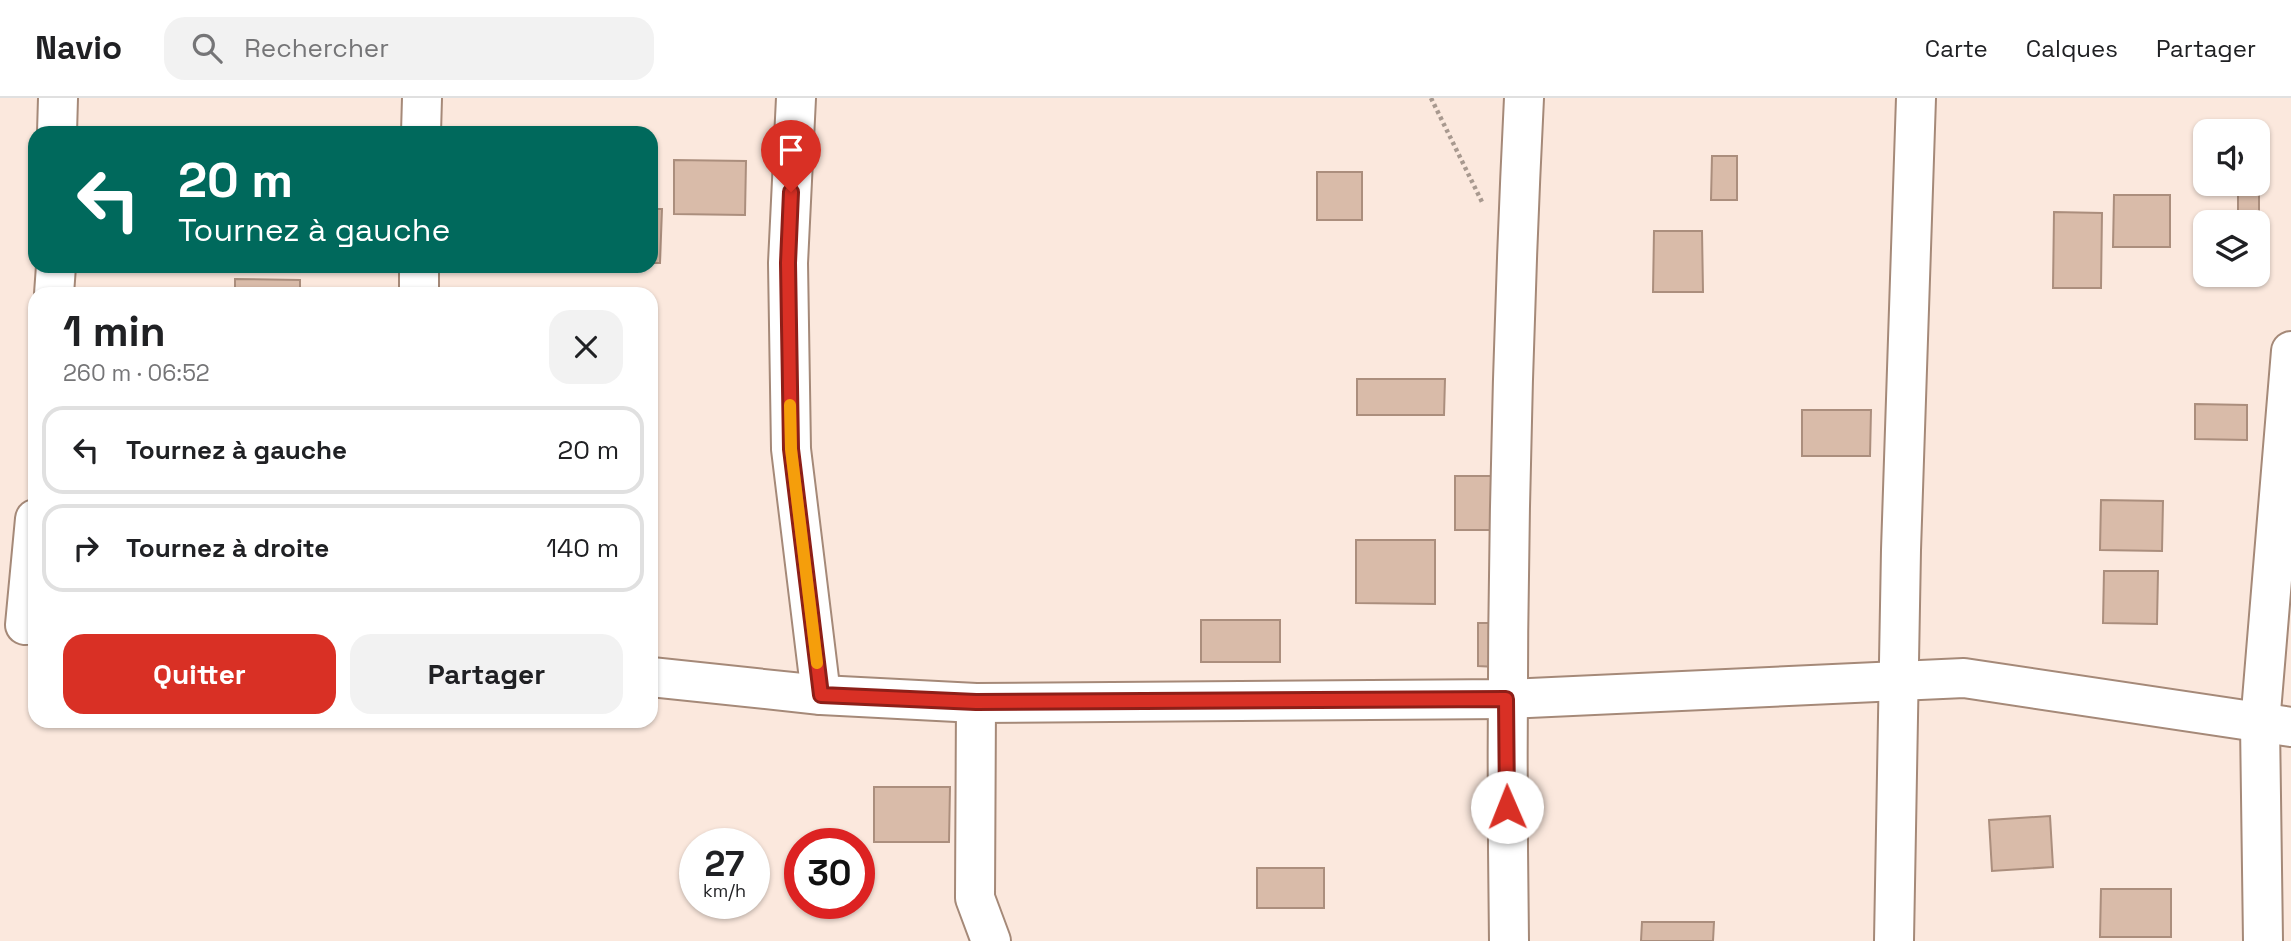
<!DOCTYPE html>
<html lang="fr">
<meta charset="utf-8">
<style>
:root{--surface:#fff;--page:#f2f2f2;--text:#202124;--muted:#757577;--line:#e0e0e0;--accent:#d93025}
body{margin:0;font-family:"Space Grotesk",sans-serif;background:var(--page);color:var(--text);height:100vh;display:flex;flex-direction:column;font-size:26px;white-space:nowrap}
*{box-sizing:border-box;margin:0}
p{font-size:23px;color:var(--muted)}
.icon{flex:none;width:38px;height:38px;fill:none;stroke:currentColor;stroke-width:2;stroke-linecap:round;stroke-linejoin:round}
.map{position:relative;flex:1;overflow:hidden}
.side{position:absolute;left:28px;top:189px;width:630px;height:441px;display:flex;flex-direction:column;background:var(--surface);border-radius:21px;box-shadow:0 2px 5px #0004}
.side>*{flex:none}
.top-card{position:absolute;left:28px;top:28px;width:630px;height:147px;border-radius:21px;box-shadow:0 2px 5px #0004;background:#00695c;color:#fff;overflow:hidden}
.fabs{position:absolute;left:2193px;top:21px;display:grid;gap:14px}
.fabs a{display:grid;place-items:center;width:77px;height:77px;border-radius:14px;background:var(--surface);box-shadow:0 2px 5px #0004;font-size:35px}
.speed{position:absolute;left:679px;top:730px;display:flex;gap:14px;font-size:35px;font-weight:700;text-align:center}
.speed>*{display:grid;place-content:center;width:91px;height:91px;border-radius:50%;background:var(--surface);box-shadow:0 2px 5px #0004;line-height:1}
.speed small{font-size:18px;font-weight:400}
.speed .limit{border:10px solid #d22;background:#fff;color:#111}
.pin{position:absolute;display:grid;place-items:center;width:60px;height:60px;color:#fff;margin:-72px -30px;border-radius:50% 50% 50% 0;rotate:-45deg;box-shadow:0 0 7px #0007}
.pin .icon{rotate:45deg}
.me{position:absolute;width:77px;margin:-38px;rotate:359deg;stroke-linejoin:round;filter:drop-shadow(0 0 5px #0008)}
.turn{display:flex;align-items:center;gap:24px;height:147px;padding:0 35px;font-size:32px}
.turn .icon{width:91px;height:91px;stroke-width:2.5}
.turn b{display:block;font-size:49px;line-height:60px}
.round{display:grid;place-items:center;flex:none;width:74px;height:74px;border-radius:21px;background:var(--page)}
.overview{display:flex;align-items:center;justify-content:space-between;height:119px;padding:0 35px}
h1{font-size:42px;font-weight:700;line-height:52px}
.cta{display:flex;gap:14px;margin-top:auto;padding:14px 35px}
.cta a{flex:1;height:80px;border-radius:21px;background:var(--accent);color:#fff;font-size:28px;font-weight:700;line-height:80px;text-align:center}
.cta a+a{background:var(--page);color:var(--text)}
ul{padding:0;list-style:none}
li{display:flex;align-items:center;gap:21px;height:88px;margin:0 14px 10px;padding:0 21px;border:4px solid var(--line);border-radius:21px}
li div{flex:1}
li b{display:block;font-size:26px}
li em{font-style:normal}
header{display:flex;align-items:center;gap:42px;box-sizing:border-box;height:98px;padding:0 35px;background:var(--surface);border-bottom:2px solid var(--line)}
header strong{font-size:33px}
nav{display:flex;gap:38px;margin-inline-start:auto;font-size:24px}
.search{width:490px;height:63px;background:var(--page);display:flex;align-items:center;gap:18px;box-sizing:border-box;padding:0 24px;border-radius:21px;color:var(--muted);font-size:26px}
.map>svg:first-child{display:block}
.building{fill:#d9bba9;stroke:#ab8e7d;stroke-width:2}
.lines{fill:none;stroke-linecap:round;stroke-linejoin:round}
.minor-casing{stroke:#a58978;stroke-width:42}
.path{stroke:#a8998f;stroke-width:4.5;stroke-dasharray:3.5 3.5;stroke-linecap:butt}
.minor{stroke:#fff;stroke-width:38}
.route-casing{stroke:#8d1f18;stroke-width:18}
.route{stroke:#d93025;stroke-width:12}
.slow{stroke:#f59e0b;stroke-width:12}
</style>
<header>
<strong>Navio</strong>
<div class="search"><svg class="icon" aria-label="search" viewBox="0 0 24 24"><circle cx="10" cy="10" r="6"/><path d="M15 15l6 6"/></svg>Rechercher</div>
<nav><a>Carte</a><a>Calques</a><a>Partager</a></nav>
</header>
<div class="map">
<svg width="2291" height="843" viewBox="0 0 2291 843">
<rect width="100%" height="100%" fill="#fbe8dd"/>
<g class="building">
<polygon points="1712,58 1737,58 1737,102 1711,102"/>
<polygon points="674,62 746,63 745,117 674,116"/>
<rect x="1317" y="74" width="45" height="48"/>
<polygon points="2238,95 2259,95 2259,150 2258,124 2238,124"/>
<polygon points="2114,97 2170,97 2170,149 2113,149"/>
<polygon points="651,111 662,111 660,165 651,165"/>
<polygon points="2054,114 2102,115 2101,190 2053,190"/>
<polygon points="1654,133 1702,133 1703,194 1653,194"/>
<polygon points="235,181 300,182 300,196 235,196"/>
<polygon points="1357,281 1445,281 1444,317 1357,317"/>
<polygon points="2195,306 2247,307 2247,342 2195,341"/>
<polygon points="1802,312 1871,312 1870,358 1802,358"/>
<rect x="1455" y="378" width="43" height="54"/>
<polygon points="2101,402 2163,403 2162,453 2100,452"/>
<polygon points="1356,442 1435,442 1435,506 1356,505"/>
<polygon points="2104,473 2158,473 2157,526 2103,525"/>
<rect x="1201" y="522" width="79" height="42"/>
<polygon points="1478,525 1496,525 1496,569 1478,568"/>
<polygon points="874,689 950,689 949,744 874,744"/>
<polygon points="2050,718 2053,769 1992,773 1989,722"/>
<rect x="1257" y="770" width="67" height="40"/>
<polygon points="2101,791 2171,791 2171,839 2100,839"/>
<polygon points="1642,824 1714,824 1713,843 1641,843"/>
</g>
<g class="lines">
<g class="minor-casing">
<g id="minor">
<polyline points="796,0 788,165 791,351 821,597"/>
<polyline points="57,35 58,0"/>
<polyline points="421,35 422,0"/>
<polyline points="54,196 56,168"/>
<polyline points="419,196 419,168"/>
<polyline points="25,527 35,421"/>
<polyline points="651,579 821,597 976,605 1506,601 1964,580 2291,629"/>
<polyline points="976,605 975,800 991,843"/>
<path d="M1509,843C1505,562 1510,281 1524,0"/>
<polyline points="1894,843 1901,452 1916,0"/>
<polyline points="2263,843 2260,626 2291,253"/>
</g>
</g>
<polyline class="path" points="1431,0 1483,106"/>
<use href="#minor" class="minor"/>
</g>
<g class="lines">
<g class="route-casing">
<polyline id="route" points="791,94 788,165 791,351 821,597 976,604 1506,601 1507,709"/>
</g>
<use href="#route" class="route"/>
<polyline class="slow" points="790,307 791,351 817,565"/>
</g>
</svg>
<div class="fabs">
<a><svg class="icon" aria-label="sound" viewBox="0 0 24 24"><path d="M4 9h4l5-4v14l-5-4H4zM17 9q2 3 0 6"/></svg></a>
<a><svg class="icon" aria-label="layers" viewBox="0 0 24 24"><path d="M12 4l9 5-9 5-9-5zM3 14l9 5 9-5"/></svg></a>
</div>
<div class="speed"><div>27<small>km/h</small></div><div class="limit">30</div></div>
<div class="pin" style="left:791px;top:94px;background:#d93025"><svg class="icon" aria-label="arrive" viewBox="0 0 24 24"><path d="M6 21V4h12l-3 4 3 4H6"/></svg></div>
<svg class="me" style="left:1507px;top:709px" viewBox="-20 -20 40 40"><circle r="19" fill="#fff"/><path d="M0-13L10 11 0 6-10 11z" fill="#d93025"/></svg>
<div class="top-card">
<div class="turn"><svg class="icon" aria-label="left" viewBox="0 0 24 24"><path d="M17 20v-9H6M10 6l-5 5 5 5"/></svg><div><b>20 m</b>Tournez à gauche</div></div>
</div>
<section class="side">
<div class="overview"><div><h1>1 min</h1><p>260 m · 06:52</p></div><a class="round"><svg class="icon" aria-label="close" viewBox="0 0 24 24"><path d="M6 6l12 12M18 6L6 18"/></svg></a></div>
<ul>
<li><svg class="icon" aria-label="left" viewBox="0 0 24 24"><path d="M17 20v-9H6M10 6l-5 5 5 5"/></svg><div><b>Tournez à gauche</b></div><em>20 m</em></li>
<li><svg class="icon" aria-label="right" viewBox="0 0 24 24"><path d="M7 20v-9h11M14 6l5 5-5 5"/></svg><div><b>Tournez à droite</b></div><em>140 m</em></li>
</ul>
<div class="cta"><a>Quitter</a><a>Partager</a></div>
</section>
</div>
